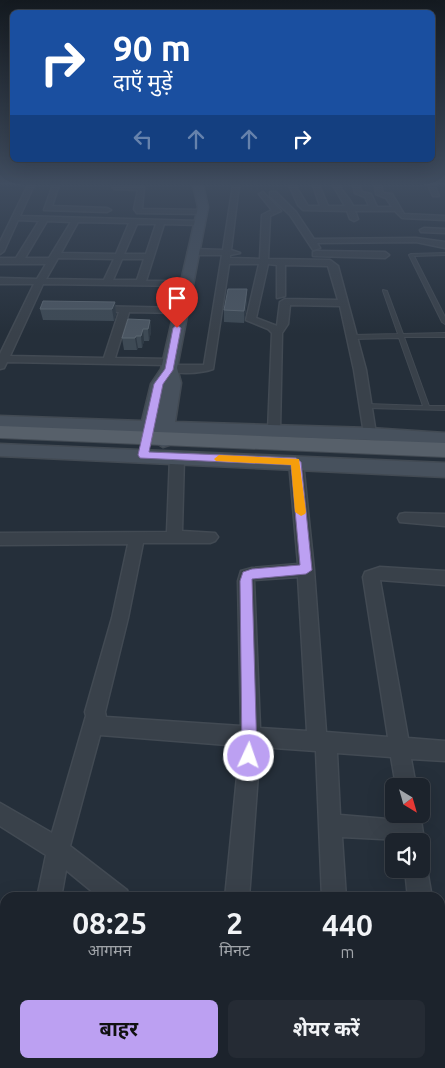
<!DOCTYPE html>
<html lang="hi">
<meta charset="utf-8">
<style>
:root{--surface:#1c232c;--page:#252b34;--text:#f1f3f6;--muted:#a0a4a9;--line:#3a4048;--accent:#bca0f2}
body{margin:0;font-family:Ubuntu,"Noto Sans Devanagari",sans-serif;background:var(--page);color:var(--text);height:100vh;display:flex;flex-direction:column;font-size:19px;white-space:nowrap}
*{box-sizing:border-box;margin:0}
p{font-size:16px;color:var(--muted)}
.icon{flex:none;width:28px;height:28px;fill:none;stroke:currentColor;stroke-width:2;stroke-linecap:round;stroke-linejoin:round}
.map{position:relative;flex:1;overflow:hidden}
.side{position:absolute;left:0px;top:892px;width:445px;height:176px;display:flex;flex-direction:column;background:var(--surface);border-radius:15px 15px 0 0;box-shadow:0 5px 20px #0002,0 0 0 1px var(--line)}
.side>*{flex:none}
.hud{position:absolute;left:10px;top:10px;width:425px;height:152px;border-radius:8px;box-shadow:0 5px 20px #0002,0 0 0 1px var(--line);background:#1a4fa0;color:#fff;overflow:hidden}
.needle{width:32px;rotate:143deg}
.fabs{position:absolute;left:385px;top:778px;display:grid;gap:10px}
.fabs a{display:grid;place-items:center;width:45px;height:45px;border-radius:8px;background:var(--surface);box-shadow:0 5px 20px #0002,0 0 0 1px var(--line);font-size:25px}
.pin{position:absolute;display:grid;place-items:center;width:42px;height:42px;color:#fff;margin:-51px -21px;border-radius:50% 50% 50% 0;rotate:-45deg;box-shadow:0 0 5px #0007}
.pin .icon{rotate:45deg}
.me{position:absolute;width:55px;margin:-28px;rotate:3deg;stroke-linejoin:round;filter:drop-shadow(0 0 4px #0008)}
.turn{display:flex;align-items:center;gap:18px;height:105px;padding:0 20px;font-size:22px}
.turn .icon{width:65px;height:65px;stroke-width:2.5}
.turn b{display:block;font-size:35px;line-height:42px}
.lanes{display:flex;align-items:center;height:48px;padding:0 20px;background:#0003;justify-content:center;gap:25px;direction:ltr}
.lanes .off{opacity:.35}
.eta{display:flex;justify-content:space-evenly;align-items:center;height:85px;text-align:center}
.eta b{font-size:30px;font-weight:700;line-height:35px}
.cta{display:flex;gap:10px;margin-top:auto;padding:10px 20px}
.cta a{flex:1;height:58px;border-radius:8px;background:var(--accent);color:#111;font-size:20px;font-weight:700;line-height:58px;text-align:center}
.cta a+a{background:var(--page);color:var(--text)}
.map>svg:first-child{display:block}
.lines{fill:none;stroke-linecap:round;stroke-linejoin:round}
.lane-casing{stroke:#424a53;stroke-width:2}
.street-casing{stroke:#424a53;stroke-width:3}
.secondary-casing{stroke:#424a53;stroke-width:3}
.primary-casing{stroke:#424a53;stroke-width:2}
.lane{fill:#39414a;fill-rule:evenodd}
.street{fill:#39414a;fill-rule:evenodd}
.secondary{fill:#47515d;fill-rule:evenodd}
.primary{fill:#57606a;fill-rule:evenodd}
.wall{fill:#3e4a55}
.shaded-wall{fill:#2f3a45}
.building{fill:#4b5662;stroke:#5b6671}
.route{fill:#bca0f2;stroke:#7a689d}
.slow{fill:#f59e0b}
</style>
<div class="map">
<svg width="445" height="1068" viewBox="0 0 445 1068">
<rect width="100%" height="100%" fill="#252f3a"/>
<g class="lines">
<g class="lane-casing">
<g id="lane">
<polygon points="445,253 445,255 414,256 445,317 445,324 442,322 409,255 411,254"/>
<polygon points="383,290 387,291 403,334 445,333 445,337 404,337 429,406 445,406 445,410 368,408 365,406 368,404 423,406 399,338 353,339 350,337 353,335 398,334 383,291"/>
</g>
</g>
<g class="street-casing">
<g id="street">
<path d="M28,185H34L20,216L199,221L203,223L199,225L164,224L146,281H185L190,284L188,286L43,284L10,356L104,358L119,312L96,311L91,308L93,306L180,308L185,311L183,313L129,312L115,358L170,359L176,362L172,365H204L222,255H192L188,252L192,249L223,250L233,185H239L231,250L240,253L230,255V258L260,259L262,215L272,210L259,194L263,192L281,211L270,216L268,259L330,260L338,266L366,370L376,434L374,437H366L364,434L354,370L340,306L290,305L288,324L282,333L280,431L274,435L270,434L268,431L272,333L268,329L246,320L259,264H229L213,369C202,373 172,376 163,368L167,365L7,362L4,368L0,369V354L34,284H0V278L37,279L46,264H0V258H16L39,221L18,220L4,251L0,254V242ZM47,221L71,222L49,258H25ZM78,222L129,223L116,254L61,253ZM137,224H156L146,254H124ZM58,258L114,259L104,280L46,279ZM122,259H144L137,280H113ZM268,264L277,265V298L285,296V265L328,266L338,300L285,299L280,302L277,326L256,318Z"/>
<polygon points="53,185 59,185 52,206 107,208 111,210 107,212 44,210"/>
<path d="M289,185H295L308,206H320L313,185H319L328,206H345L333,185H339C343,193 349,197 353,206H369L365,197L355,193L353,185H359L362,192L371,194L377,207H392L386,198L376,194L375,185H381L383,193L392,194L404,214L445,216V220L402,218L395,211H355L358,219L354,221L350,219L347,211L303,210L298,205Z"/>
<polygon points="428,185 434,185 439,196 433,196"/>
<polygon points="112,186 144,187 142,209 202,210 206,212 202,214 137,213 134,209 138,190 114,189"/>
<polygon points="270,192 276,192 296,212 314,239 416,238 445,242 445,248 416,242 317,243 320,248 313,250 290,215 270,196"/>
<polygon points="424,228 445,229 445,233 421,232 420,230"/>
<polygon points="316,251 385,252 389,255 385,258 313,256 313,252"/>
<path d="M177,453L184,457L182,531L215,533L218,537L215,541L210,543H143L128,618L105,712L106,717L241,726L238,581L241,571L252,568L298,564L289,462L291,459H301L303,462L314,570L326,732L388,737L363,577L365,572L380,567L445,571V585L380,580L408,738L445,741V761L411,759L416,786H396L391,757L337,753L340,815L399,820L398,814H420L424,840L421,847V841L342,837L346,898H322L316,751L260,747L249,898H225L240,746L100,735L70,846L127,890L130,898H100L66,870L61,898H37L46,855L0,826V803L52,833L86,716L85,712L112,618L128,544L0,545V533L167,532L170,457ZM298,577L307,731L260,728L254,580Z"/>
<polygon points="405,513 445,514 445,526 400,522 398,518 400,514"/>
<polygon points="421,860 427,869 432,898 408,898 405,869 421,869"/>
<polygon points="440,1039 445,1041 445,1068 398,1068 397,1064 440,1064"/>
<polygon points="18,1064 45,1064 44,1068 16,1068"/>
<polygon points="159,1064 185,1064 186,1068 158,1068"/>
</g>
</g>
<g class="secondary-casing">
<g id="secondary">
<polygon points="193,185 203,185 208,207 177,368 181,383 175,422 370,428 445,433 445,445 370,440 173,433 169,445 163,447 155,442 147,446 141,444 138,440 140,432 0,428 0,416 142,421 151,384 161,369 198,207"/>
<polygon points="0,444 445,463 445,477 0,456"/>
</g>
</g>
<g class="primary-casing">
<polygon id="primary" points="0,426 445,443 445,457 0,438"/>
</g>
<use href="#lane" class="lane"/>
<use href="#street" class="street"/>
<use href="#secondary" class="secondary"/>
<use href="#primary" class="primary"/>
</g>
<g class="wall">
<polygon points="247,289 247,301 244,323 224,322 224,310"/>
<polygon points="115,302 116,314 114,321 43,320 40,309"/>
<polygon points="150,320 151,332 149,341 144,341 142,348 138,348 137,350 124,350 122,338"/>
</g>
<g class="shaded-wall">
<polygon points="247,289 247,301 244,323 244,311"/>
<polygon points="115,302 116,314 114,321 112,309"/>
<polygon points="150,320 151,332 149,341 148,329"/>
<polygon points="143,329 144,341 142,348 141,336"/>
<polygon points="136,336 138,348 137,350 135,338"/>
</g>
<g class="building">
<polygon points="228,289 247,289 244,311 224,310"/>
<polygon points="43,301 115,302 112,309 40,309"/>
<polygon points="128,319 150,320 148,329 143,329 141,336 136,336 135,338 122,338"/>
</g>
<linearGradient id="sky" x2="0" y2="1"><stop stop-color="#141a20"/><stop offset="0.55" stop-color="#404d60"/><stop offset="1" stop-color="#404d60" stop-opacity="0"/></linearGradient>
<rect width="445" height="334" fill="url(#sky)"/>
<polygon class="route" points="177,325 181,328 173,370 163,384 149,452 296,458 301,462 312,570 306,574 252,579 257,756 255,762 249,764 244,762 242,756 240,581 243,572 252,569 300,565 291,465 140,458 138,455 154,384 165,369 173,328"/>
<polygon class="slow" points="219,455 299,459 306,512 305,514 301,516 295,512 291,465 216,461 214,459"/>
</svg>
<div class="fabs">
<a><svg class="needle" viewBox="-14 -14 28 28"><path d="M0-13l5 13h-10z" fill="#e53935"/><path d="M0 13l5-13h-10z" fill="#a0a4a9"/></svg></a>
<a><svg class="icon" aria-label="sound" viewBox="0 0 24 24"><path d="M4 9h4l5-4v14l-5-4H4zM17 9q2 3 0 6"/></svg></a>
</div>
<div class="pin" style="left:177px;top:328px;background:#d93025"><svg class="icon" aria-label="arrive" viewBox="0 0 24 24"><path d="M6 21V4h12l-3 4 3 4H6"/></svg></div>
<svg class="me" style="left:249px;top:756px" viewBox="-20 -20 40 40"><circle r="17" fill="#bca0f2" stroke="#fff" stroke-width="3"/><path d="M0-11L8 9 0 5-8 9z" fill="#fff"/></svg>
<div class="hud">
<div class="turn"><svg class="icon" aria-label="right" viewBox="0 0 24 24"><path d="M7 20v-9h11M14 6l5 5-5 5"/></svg><div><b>90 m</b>दाएँ मुड़ें</div></div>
<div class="lanes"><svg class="icon off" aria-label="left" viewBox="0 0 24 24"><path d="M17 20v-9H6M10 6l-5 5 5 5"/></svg><svg class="icon off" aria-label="ahead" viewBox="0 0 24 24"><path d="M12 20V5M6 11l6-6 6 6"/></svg><svg class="icon off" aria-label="ahead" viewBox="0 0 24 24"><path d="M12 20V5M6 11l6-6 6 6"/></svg><svg class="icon" aria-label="right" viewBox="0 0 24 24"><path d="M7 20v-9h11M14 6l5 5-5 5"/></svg></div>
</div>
<section class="side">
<div class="eta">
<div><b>08:25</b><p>आगमन</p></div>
<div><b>2</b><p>मिनट</p></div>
<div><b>440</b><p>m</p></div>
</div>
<div class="cta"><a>बाहर</a><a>शेयर करें</a></div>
</section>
</div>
